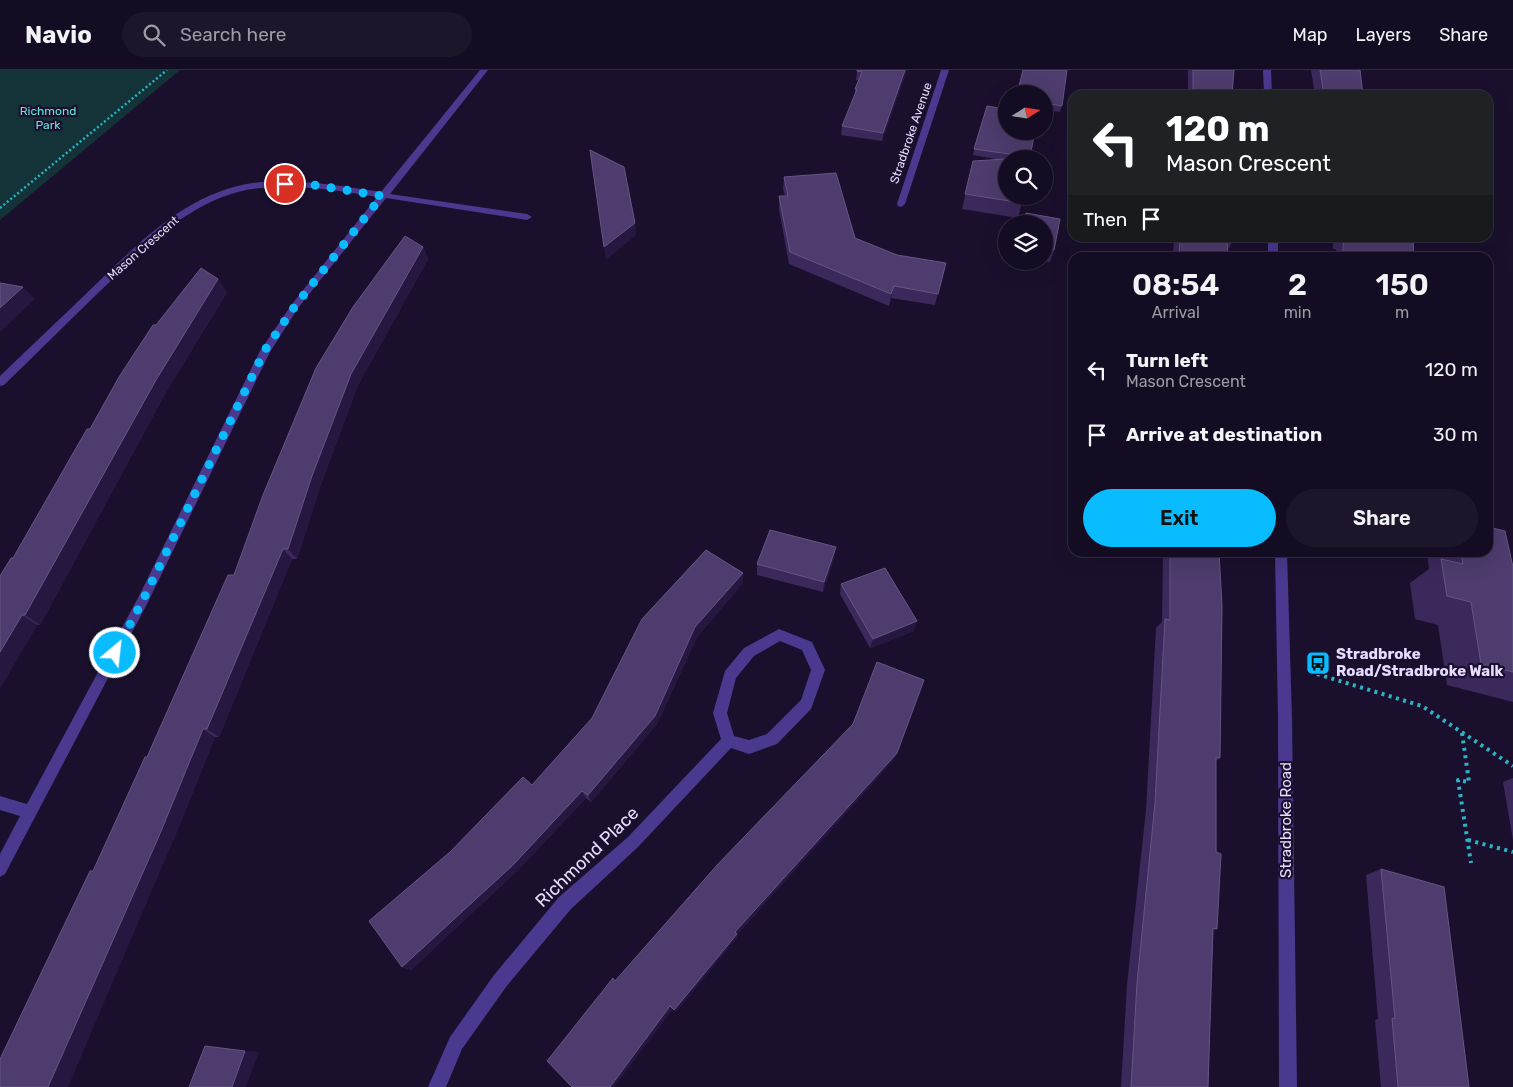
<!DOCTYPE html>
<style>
:root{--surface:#140c22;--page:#1d152a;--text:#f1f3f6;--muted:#9d9ba5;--line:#332c40;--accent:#08bcff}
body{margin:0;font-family:Rubik,sans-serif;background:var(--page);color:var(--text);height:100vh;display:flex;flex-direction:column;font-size:19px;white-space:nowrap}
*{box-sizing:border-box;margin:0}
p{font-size:16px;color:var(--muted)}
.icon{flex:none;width:28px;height:28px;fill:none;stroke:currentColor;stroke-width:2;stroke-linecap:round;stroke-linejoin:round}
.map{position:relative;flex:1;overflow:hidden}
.sheet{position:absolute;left:1068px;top:182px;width:425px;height:305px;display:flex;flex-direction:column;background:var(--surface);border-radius:15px;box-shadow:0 5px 20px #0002,0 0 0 1px var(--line)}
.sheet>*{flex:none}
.hud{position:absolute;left:1068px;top:20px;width:425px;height:152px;border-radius:15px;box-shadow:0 5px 20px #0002,0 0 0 1px var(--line);background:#202124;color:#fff;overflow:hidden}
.needle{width:32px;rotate:78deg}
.tools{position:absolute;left:998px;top:15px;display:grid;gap:10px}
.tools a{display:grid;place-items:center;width:55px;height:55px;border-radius:50%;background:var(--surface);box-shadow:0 5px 20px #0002,0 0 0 1px var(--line);font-size:25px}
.pin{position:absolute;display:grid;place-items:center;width:42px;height:42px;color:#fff;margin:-21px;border:2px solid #fff;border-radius:50%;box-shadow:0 1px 5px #0007}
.me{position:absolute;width:55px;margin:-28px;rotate:28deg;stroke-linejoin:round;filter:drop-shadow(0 0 4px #0008)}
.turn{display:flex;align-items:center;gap:18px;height:105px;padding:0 15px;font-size:22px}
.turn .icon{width:65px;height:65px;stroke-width:2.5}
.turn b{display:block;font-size:35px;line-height:42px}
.then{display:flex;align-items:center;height:48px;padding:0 15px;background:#0003;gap:10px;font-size:19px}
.eta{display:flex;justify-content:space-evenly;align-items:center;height:85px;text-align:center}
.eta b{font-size:30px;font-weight:600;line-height:35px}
.action{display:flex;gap:10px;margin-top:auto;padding:10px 15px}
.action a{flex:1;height:58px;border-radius:30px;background:var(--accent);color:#111;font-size:20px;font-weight:600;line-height:58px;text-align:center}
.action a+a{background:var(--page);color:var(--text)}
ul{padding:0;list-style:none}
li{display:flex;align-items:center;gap:15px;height:65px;padding:0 15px}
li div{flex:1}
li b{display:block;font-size:19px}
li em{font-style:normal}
header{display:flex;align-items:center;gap:30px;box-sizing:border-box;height:70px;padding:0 25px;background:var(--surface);border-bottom:1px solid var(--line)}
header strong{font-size:24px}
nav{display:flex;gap:28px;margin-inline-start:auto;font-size:18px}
.search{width:350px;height:45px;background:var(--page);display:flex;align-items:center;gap:12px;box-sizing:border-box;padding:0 18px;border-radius:28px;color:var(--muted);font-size:19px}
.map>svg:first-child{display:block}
.green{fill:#133338}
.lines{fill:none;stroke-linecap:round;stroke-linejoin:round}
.path-far1{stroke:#2ab4c5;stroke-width:2.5;stroke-dasharray:2 2.5;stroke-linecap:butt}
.path{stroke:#2ab4c5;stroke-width:4;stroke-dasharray:3 4.5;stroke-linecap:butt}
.minor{fill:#4a398e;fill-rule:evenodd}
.tertiary{fill:#4a398e;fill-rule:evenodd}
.wall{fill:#3b295b}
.shaded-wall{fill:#261741}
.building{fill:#4d3c6d;stroke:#655584}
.route{stroke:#08bcff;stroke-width:9;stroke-dasharray:0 16.2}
.labels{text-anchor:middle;stroke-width:4.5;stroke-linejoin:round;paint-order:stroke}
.far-park-label{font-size:12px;fill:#60e7dc;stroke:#1a102d}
.far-street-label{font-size:12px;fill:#e6dcff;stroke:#1a102d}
.poi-label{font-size:15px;font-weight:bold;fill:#e6dcff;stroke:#1a102d;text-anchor:start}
.street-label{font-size:15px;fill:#e6dcff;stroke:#1a102d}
.near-street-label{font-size:18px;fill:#e6dcff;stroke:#1a102d}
</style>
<header>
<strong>Navio</strong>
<div class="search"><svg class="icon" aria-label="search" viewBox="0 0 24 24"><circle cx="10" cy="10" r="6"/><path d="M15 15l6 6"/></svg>Search here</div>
<nav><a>Map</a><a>Layers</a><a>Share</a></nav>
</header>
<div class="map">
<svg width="1513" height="1017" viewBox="0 0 1513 1017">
<rect width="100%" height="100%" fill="#1a102d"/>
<polygon class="green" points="0,0 180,0 0,150"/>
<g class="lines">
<polyline class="path-far1" points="0,138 167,0"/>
<g class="path">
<polyline points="1317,604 1422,636 1513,696"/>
<polyline points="1462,663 1469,712 1458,710 1471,793"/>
<polyline points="1468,770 1513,782"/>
</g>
<g class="minor">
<path d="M480,0H488L390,124L527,144L532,147L527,150L386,128L298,238L270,282L147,534L5,804L0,807V784L20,746L0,740V726L27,734L139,526L260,281L292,234L377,127C339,121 300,114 261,118C192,124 143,181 96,225C65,255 35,285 4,315L0,316V306C30,277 61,248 91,219C139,173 189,119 261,112C301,109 341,116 381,122Z"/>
<polygon points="941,0 949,0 905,134 901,137 898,136 897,134"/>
<path d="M779,559L812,572L825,600L811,639L777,674L749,684L731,678L638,777L571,839L506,917L462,979L446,1017H428L450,967L494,905L559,827L628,767L721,669L713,643L725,601L744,578ZM780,571L802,580L811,600L801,630L767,664L749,670L734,666L727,643L736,608L754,586Z"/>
</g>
<g class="tertiary">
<polygon points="1263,0 1271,0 1272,25 1264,25"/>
<rect x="1268" y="168" width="10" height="20"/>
<polygon points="1275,482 1287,482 1292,649 1297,1017 1279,1017 1278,649"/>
</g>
</g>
<g class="wall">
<polygon points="907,0 882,71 841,65 842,56 855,26 855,19 859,10 856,10 857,1"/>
<polygon points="1188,0 1234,0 1232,25 1188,25"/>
<polygon points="1311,0 1360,0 1363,25 1315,25"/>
<polygon points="1044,24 1062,36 1060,42 1044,40"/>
<polygon points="974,79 1030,87 1031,89 1006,89 1006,126 1022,133 1018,148 962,139 973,91 1001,90 973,85"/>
<polygon points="784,107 855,168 943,204 935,235 891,228 889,236 789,194 779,139 779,126 785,126 783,119"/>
<polygon points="1026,143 1060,149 1054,180 1050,192 1043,191 1044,154 1022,154"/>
<polygon points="1174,168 1232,168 1232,172 1228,180 1228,188 1173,188"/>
<polygon points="1333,168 1413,168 1414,188 1335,188 1336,179 1333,179"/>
<polygon points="423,177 428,189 358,315 320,417 297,489 292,489 219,667 215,667 173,771 93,801 234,505"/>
<polygon points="227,222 166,322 40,555 37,555 0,618 0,506 13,488 90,359"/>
<polygon points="1163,482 1219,482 1220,688 1216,691 1217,859 1213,860 1208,1017 1121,1017 1127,915 1146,740 1156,558 1162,552"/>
<polygon points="1427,482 1488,482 1513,497 1513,632 1447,615 1438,555 1415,549 1410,513 1429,499"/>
<polygon points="834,488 823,522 757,505 757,494"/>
<polygon points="743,513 697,567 657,654 591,732 586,728 518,800 411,900 402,897 532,715"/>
<polygon points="841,514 914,561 870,578 840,524"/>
<polygon points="1513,708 1513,770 1503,712"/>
<polygon points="1381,799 1469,1017 1381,1017 1375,950 1378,949 1366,805"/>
</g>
<g class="shaded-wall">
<polygon points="905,0 907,0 882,71 883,63"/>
<polygon points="635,153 636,165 606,190 604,177"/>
<polygon points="423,177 428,189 358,315 320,417 297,489 288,479 312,406 351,304"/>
<polygon points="218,209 227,222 166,322 40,555 25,545 156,310"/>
<polygon points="894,216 889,236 891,224"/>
<polygon points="23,217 35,229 0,262 0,238"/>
<polygon points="836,477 834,488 823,522 824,512"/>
<polygon points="283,479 292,489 219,667 207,659"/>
<polygon points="743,503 743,513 697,567 657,654 591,732 588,725 695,557"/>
<polygon points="22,545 37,555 0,618 0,582"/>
<polygon points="917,551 914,561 870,578 873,569"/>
<polygon points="203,659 215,667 173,771 68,1017 48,1017"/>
<polygon points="897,683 894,690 737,865 737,868 676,942 674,940 735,862"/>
<polygon points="582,721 586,728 518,800 411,900 402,897"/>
<polygon points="670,936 673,939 614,1017 610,1017"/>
<polygon points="245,981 259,982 246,1017 232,1017"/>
</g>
<g class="building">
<polygon points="857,0 905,0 883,63 842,56 857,19 855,19 862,2 857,1"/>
<polygon points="1023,0 1067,0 1062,36 1044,33 1044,24 1017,24"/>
<polygon points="1193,0 1234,0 1232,25 1193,25"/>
<polygon points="1320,0 1360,0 1363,25 1324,25"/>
<polygon points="987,36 1006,39 1006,61 1035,61 1030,87 974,79"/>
<polygon points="590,80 624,97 635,153 604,177"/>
<polygon points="1006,89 1006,126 1024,126 1022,133 965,124 973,91"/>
<polygon points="836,103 855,168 897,185 946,193 938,224 894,216 891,224 790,182 779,126 788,126 784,107"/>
<polygon points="1026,143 1060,149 1054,180 1044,178 1044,154 1023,154"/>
<polygon points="405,166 423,177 351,304 312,406 288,479 283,479 207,659 203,659 159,766 48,1017 0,1017 0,989 90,801 93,801 145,687 147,687 228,505 234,505 263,425 316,298 353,237"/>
<polygon points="1180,168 1232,168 1232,172 1227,171 1228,188 1179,188"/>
<polygon points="1344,168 1413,168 1414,188 1342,188"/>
<polygon points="201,198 218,209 156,310 25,545 22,545 0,582 0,506 11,488 13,488 87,359 90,359 119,307 153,255 156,255"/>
<polygon points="0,213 23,217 0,238"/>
<polygon points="1488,457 1505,461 1513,497 1513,602 1481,594 1471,532 1447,526 1441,489 1463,494 1461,482 1488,482"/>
<polygon points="770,460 836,477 824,512 757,494"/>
<polygon points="706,480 743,503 695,557 655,646 588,725 582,721 513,795 402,897 369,851 450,782 523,707 532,715 592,648 642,549"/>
<polygon points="1170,482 1219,482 1222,536 1220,688 1216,687 1216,782 1221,784 1217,859 1213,858 1208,1017 1131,1017 1137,913 1155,733 1165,549 1170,550"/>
<polygon points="885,498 917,551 873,569 841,514"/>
<polygon points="877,592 924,610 897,683 735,862 737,864 674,940 670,936 610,1017 572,1017 547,991 613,908 615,911 718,794 853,654"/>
<polygon points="1381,799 1444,817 1469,1017 1398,1017 1392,948 1395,949"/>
<polygon points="205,976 245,981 232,1017 189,1017"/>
</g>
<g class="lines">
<polyline class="route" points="115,583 143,530 265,280 295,236 382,126 314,115 285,114"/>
</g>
<defs>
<g id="bus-square" transform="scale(1.25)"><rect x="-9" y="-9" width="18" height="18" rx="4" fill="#08bcff" stroke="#1a102d"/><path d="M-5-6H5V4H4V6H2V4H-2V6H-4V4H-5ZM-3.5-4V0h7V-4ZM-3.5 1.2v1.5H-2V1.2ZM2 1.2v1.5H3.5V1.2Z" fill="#111"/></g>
</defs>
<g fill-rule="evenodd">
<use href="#bus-square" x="1318" y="593"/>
</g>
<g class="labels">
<g class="far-park-label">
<text x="48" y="45">Richmond<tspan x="48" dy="14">Park</tspan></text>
</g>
<g class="far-street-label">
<text transform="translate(911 63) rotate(-71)" y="4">Stradbroke Avenue</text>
<text transform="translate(143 178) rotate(-41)" y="4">Mason Crescent</text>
</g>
<g class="poi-label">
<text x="1336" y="589">Stradbroke<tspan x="1336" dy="17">Road/Stradbroke Walk</tspan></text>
</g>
<g class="street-label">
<text transform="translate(1286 750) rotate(-90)" y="5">Stradbroke Road</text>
</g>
<g class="near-street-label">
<text transform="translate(587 787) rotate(-44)" y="6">Richmond Place</text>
</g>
</g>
</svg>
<div class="tools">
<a><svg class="needle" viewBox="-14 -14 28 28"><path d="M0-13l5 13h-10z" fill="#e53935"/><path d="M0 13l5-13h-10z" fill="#9d9ba5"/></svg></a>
<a><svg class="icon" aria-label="search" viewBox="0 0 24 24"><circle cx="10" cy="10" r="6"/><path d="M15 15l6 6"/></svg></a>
<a><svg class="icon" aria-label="layers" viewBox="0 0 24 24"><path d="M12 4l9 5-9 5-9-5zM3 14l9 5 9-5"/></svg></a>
</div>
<div class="pin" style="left:285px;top:114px;background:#d93025"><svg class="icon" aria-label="arrive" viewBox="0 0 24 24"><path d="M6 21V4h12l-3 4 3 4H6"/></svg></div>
<svg class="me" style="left:115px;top:583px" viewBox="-20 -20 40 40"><circle r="17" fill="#08bcff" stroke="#fff" stroke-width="3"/><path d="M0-11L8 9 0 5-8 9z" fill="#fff"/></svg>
<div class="hud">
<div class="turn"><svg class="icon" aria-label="left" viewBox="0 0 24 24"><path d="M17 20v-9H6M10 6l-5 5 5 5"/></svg><div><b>120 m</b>Mason Crescent</div></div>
<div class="then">Then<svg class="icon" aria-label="arrive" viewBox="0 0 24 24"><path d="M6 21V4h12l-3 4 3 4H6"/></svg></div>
</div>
<section class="sheet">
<div class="eta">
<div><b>08:54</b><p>Arrival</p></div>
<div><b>2</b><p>min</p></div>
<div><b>150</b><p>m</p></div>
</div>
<ul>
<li><svg class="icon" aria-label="left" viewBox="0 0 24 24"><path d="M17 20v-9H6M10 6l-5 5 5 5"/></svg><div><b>Turn left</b><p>Mason Crescent</p></div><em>120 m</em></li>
<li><svg class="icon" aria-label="arrive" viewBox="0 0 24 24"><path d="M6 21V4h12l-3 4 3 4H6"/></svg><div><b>Arrive at destination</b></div><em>30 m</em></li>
</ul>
<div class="action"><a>Exit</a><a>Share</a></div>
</section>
</div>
